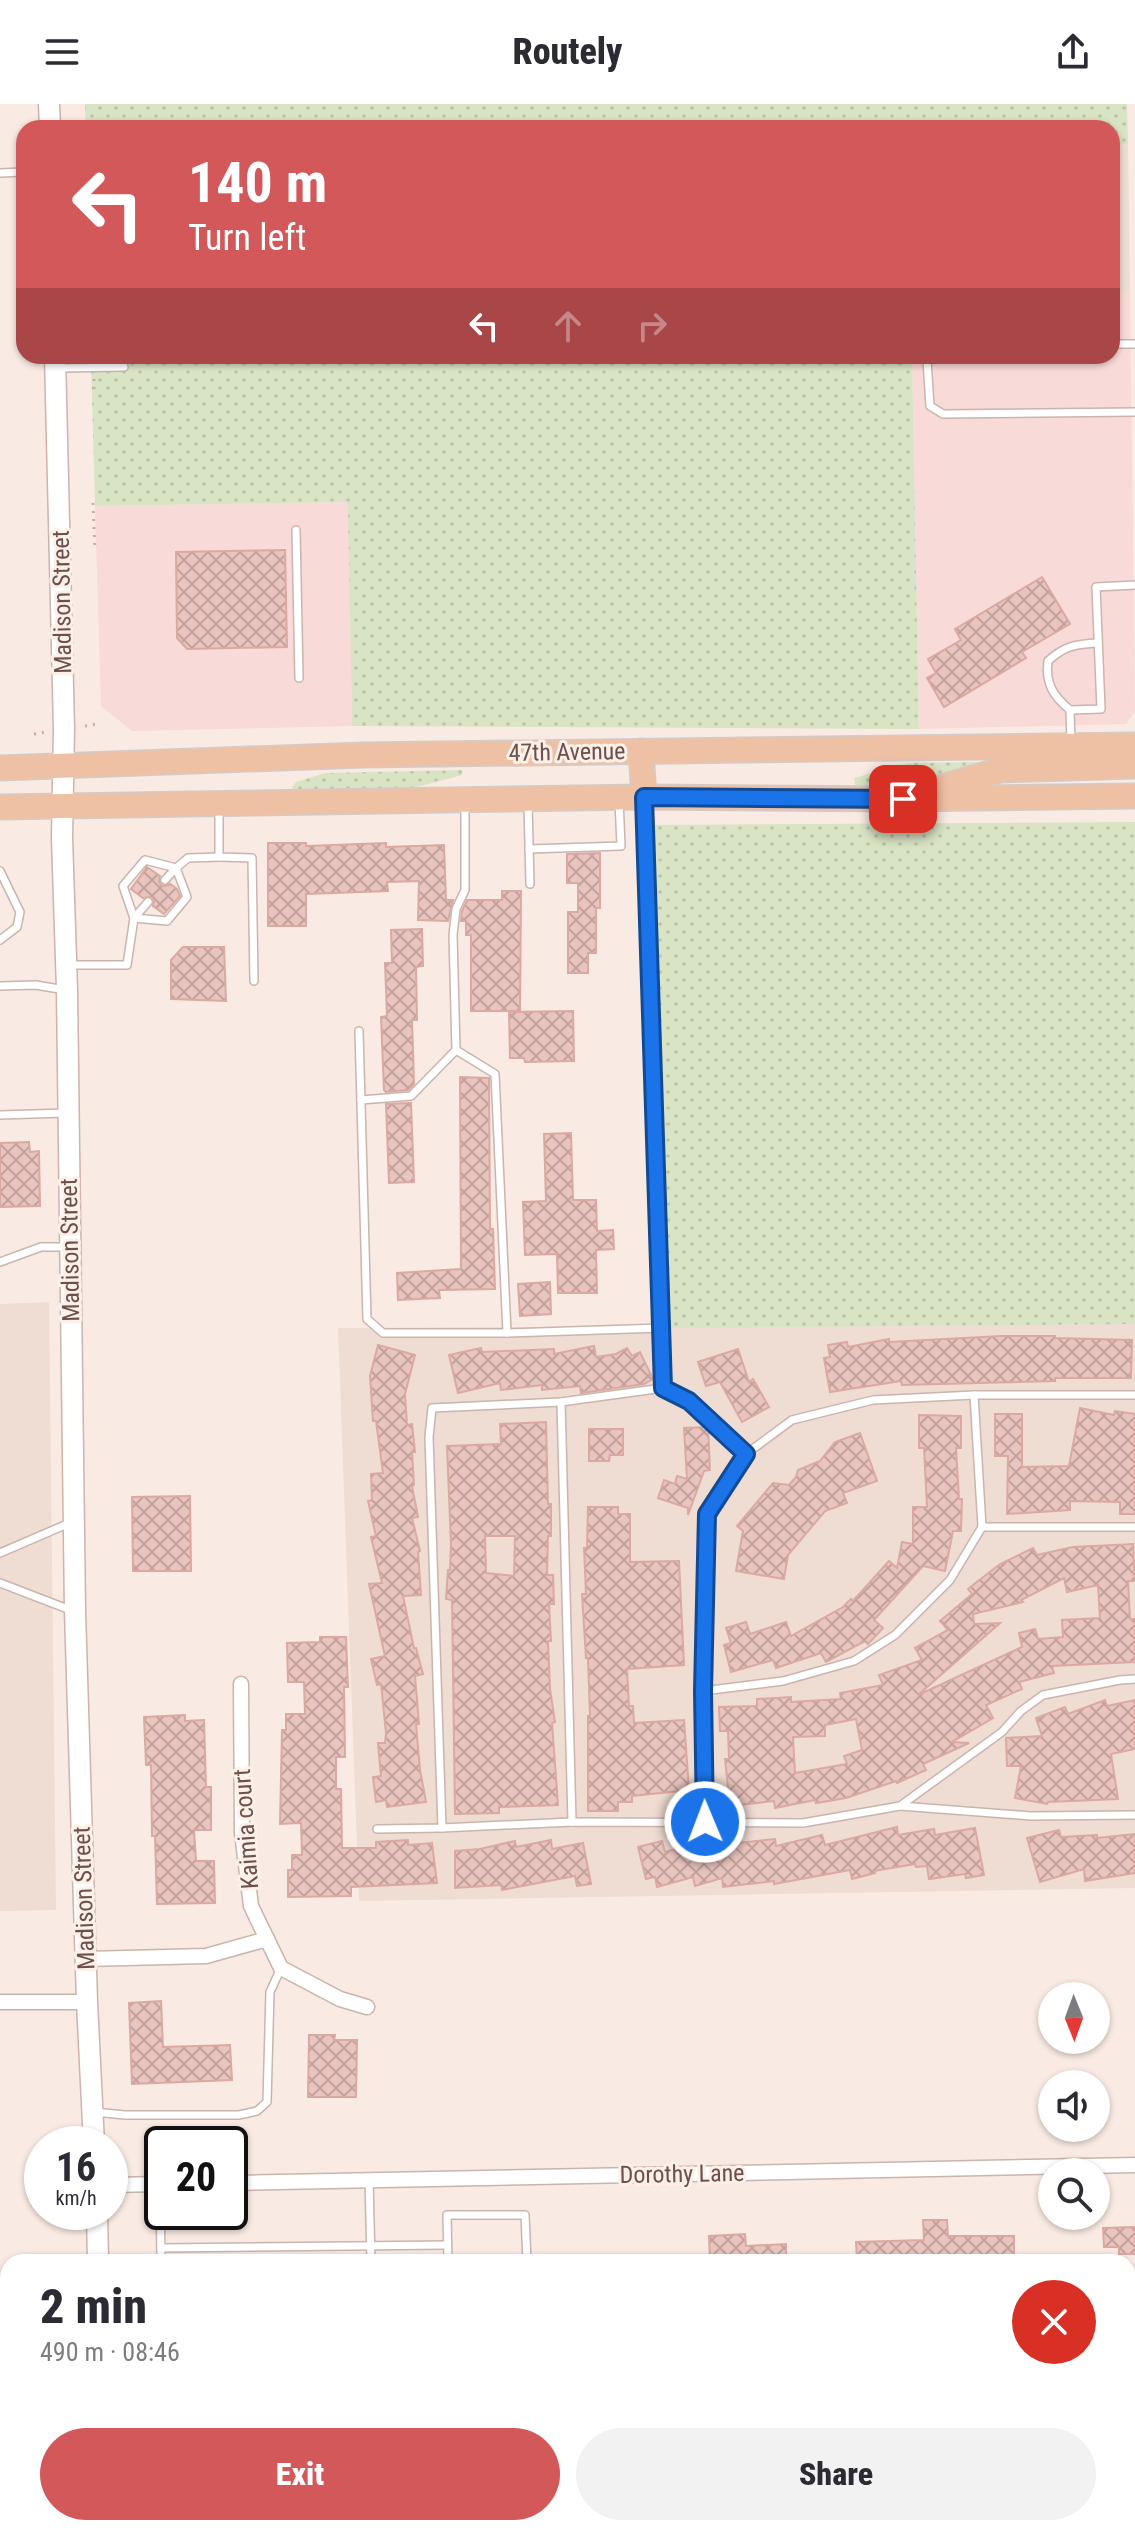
<!DOCTYPE html>
<meta charset="utf-8">
<style>
:root{--surface:#fff;--page:#f2f2f3;--text:#2b2b33;--muted:#7c7c81;--accent:#d3585a}
body{margin:0;font-family:"Roboto Condensed",sans-serif;background:var(--page);color:var(--text);height:100vh;display:flex;flex-direction:column;font-size:30px;white-space:nowrap}
*{box-sizing:border-box;margin:0}
p{font-size:26px;color:var(--muted)}
.icon{flex:none;width:44px;height:44px;fill:none;stroke:currentColor;stroke-width:2;stroke-linecap:round;stroke-linejoin:round}
.map{position:relative;flex:1;overflow:hidden}
.drawer{position:absolute;left:0px;top:2150px;width:1136px;height:282px;display:flex;flex-direction:column;background:var(--surface);border-radius:24px 24px 0 0;box-shadow:0 2px 6px #0004}
.drawer>*{flex:none}
.guide{position:absolute;left:16px;top:16px;width:1104px;height:244px;border-radius:24px;box-shadow:0 2px 6px #0004;background:#d3585a;color:#fff;overflow:hidden}
.needle{width:52px;rotate:179deg}
.buttons{position:absolute;left:1038px;top:1878px;display:grid;gap:16px}
.buttons a{display:grid;place-items:center;width:72px;height:72px;border-radius:50%;background:var(--surface);box-shadow:0 2px 6px #0004;font-size:40px}
.speed{position:absolute;left:24px;top:2022px;display:flex;gap:16px;font-size:40px;font-weight:700;text-align:center}
.speed>*{display:grid;place-content:center;width:104px;height:104px;border-radius:50%;background:var(--surface);box-shadow:0 2px 6px #0004;line-height:1}
.speed small{font-size:20px;font-weight:400}
.speed .limit{border:4px solid #111;border-radius:12px;background:#fff;color:#111}
.pin{position:absolute;display:grid;place-items:center;width:68px;height:68px;color:#fff;margin:-34px;border-radius:16px;box-shadow:0 4px 12px #0006}
.me{position:absolute;width:88px;margin:-44px;rotate:359deg;stroke-linejoin:round;filter:drop-shadow(0 0 6px #0008)}
.turn{display:flex;align-items:center;gap:28px;height:168px;padding:0 40px;font-size:36px}
.turn .icon{width:104px;height:104px;stroke-width:2.5}
.turn b{display:block;font-size:56px;line-height:68px}
.lanes{display:flex;align-items:center;height:76px;padding:0 40px;background:#0003;justify-content:center;gap:40px;direction:ltr}
.lanes .off{opacity:.35}
.round{display:grid;place-items:center;flex:none;width:84px;height:84px;border-radius:42px;background:var(--page)}
.head{display:flex;align-items:center;justify-content:space-between;height:136px;padding:0 40px}
h1{font-size:48px;font-weight:800;line-height:60px}
.primary-button{display:flex;gap:16px;margin-top:auto;padding:16px 40px}
.primary-button a{flex:1;height:92px;border-radius:48px;background:var(--accent);color:#fff;font-size:32px;font-weight:800;line-height:92px;text-align:center}
.primary-button a+a{background:var(--page);color:var(--text)}
header{display:flex;justify-content:space-between;align-items:center;height:104px;padding:0 40px;background:var(--surface);font-size:36px;font-weight:800}
.map>svg:first-child{display:block}
.residential{fill:#efdcd3}
.commercial{fill:#f8dad8}
.grass{fill:url(#grass-dots)}
.building{fill:url(#building-cross-hatch);stroke:#dba9a1;stroke-width:2;fill-rule:evenodd}
.lines{fill:none;stroke-linecap:round;stroke-linejoin:round}
.lane-casing{stroke:#cab4ae;stroke-width:10}
.street-casing{stroke:#cab4ae;stroke-width:17}
.secondary-casing{stroke:#cdb3ac;stroke-width:23}
.primary-casing{stroke:#d3caca;stroke-width:27}
.path{stroke:#cfa9a2;stroke-width:3;stroke-dasharray:2 6;stroke-linecap:butt}
.lane{stroke:#fff;stroke-width:7}
.street{stroke:#fff;stroke-width:14}
.secondary{stroke:#fff;stroke-width:20}
.primary{stroke:#efc1a4;stroke-width:24}
.route-casing{stroke:#114b97;stroke-width:20}
.route{stroke:#1a73e8;stroke-width:14}
.labels{text-anchor:middle;stroke-width:6;stroke-linejoin:round;paint-order:stroke}
.street-label{font-size:24px;fill:#6d504d;stroke:#fcf0e9}
</style>
<header><svg class="icon" aria-label="menu" viewBox="0 0 24 24"><path d="M4 6h16M4 12h16M4 18h16"/></svg>Routely<svg class="icon" aria-label="share" viewBox="0 0 24 24"><path d="M12 15V3M7 8l5-5 5 5M5 13v7h14v-7"/></svg></header>
<div class="map">
<svg width="1135" height="2431" viewBox="0 0 1135 2431">
<defs>
<pattern id="grass-dots" width="8" height="8" patternUnits="userSpaceOnUse" patternTransform="scale(2)"><rect width="8" height="8" fill="#d9e4c4"/><path d="M2 2h.1M6 6h.1" fill="none" stroke="#bdc5aa" stroke-width="1.8" stroke-linecap="round"/></pattern>
<pattern id="building-cross-hatch" width="8" height="8" patternUnits="userSpaceOnUse" patternTransform="scale(2)"><rect width="8" height="8" fill="#eac5bf"/><path d="M0 0l8 8M0 8l8-8" fill="none" stroke="#c2a29d"/></pattern>
</defs>
<rect width="100%" height="100%" fill="#f9ebe3"/>
<g class="residential">
<polygon points="1128,40 1130,189 1112,190 1112,41"/>
<polygon points="49,1198 56,1806 0,1807 0,1200"/>
<polygon points="1135,1219 1135,1784 359,1797 338,1224"/>
</g>
<g class="commercial">
<polygon points="1130,189 1135,607 1126,620 919,625 912,252 1112,252 1112,190"/>
<polygon points="349,398 352,622 132,627 101,602 95,402"/>
</g>
<g class="grass">
<polygon points="85,0 1127,0 1128,40 1112,41 1112,24 86,24"/>
<polygon points="91,252 912,252 919,625 352,622 348,398 95,402"/>
<polygon points="978,658 979,664 922,680 855,681 854,674 908,659"/>
<polygon points="462,666 462,671 406,686 296,688 292,683 296,678 325,669"/>
<polygon points="1135,718 1135,1220 661,1224 645,721"/>
</g>
<g class="building">
<polygon points="285,446 287,543 187,545 177,534 176,448"/>
<polygon points="1042,473 1070,520 1022,548 1026,554 944,603 927,574 936,569 928,555 961,536 955,525"/>
<polygon points="268,739 306,739 306,742 386,739 386,743 444,741 446,796 453,796 448,817 418,816 419,777 387,778 388,787 306,790 306,822 268,822"/>
<polygon points="600,749 600,804 596,804 596,849 588,849 588,869 568,869 568,808 578,808 578,779 567,779 567,750"/>
<polygon points="147,763 160,772 159,777 161,781 166,782 170,780 177,785 180,792 164,810 153,802 154,797 152,793 143,794 131,785"/>
<polygon points="502,787 521,787 520,907 471,907 471,831 466,831 466,817 461,817 462,807 467,796 502,796"/>
<polygon points="422,825 423,862 416,863 417,916 412,916 414,980 408,986 386,988 384,986 381,913 387,912 385,859 392,859 391,826"/>
<polygon points="183,843 224,843 226,897 171,895 171,856"/>
<polygon points="573,907 574,957 525,958 524,954 510,954 509,908"/>
<polygon points="460,973 489,974 490,1125 493,1125 495,1185 439,1186 440,1194 398,1196 397,1169 461,1165"/>
<polygon points="411,999 414,1078 389,1079 386,1000"/>
<polygon points="571,1029 573,1096 596,1096 597,1127 613,1126 614,1145 596,1146 597,1189 558,1189 557,1150 525,1151 523,1098 546,1097 544,1030"/>
<polygon points="29,1038 30,1048 39,1047 40,1102 0,1103 0,1039"/>
<polygon points="550,1178 551,1210 520,1212 518,1180"/>
<polygon points="1002,1232 1055,1232 1055,1234 1132,1236 1131,1274 1055,1274 1055,1277 902,1281 901,1277 830,1288 824,1254 830,1253 828,1241 847,1238 848,1243 889,1235 889,1238"/>
<polygon points="378,1241 415,1251 405,1290 407,1321 412,1320 415,1348 412,1348 414,1381 412,1382 418,1413 412,1414 420,1447 418,1448 421,1491 403,1492 414,1544 416,1544 423,1570 415,1572 419,1620 416,1620 420,1666 426,1698 387,1703 386,1696 376,1698 373,1673 381,1672 378,1639 385,1639 386,1629 381,1580 377,1581 371,1555 385,1552 369,1480 382,1479 371,1433 376,1432 368,1397 372,1396 371,1370 383,1369 376,1317 373,1317 370,1272"/>
<polygon points="594,1242 596,1253 616,1250 627,1244 632,1252 640,1248 653,1275 644,1280 581,1289 580,1282 542,1286 542,1281 501,1286 500,1279 458,1289 449,1251 481,1244 482,1248 554,1245 554,1250"/>
<polygon points="738,1245 749,1278 753,1275 769,1303 742,1318 720,1278 706,1282 698,1258"/>
<polygon points="1080,1304 1114,1311 1115,1307 1135,1310 1135,1410 1120,1410 1120,1398 1070,1397 1070,1406 1007,1410 1008,1352 995,1352 995,1310 1022,1310 1022,1363 1069,1362"/>
<polygon points="919,1311 961,1312 961,1344 956,1344 959,1395 962,1395 961,1427 953,1427 945,1467 923,1462 874,1516 883,1524 868,1540 865,1537 826,1558 821,1549 776,1564 773,1556 731,1568 724,1541 731,1539 726,1524 746,1518 750,1530 786,1518 791,1532 843,1503 851,1495 853,1497 889,1457 897,1464 902,1438 913,1440 913,1403 927,1403 924,1344 919,1344"/>
<path d="M546,1318L548,1400H551V1432H548L547,1471H553L554,1500H549L551,1537H548L550,1585L555,1618L552,1619L558,1701L499,1703V1709L455,1710L452,1496L446,1495L448,1466H450L451,1440L447,1342L501,1340L500,1320ZM485,1432H515L514,1472L486,1469Z"/>
<polygon points="708,1323 710,1366 704,1367 688,1411 688,1404 658,1394 664,1376 675,1380 677,1372 687,1375 684,1324"/>
<polygon points="589,1325 623,1325 623,1351 610,1351 609,1357 589,1357"/>
<polygon points="860,1329 877,1377 843,1389 847,1399 825,1407 788,1451 784,1475 736,1467 743,1427 737,1422 773,1379 789,1381 796,1373 798,1366 820,1357 835,1338"/>
<polygon points="190,1392 191,1467 133,1467 132,1393"/>
<polygon points="588,1403 618,1403 618,1410 630,1410 630,1458 679,1457 684,1561 627,1565 629,1602 633,1602 634,1619 684,1616 689,1686 632,1692 632,1698 618,1698 618,1707 588,1707 588,1612 590,1612 588,1554 586,1554 582,1490 586,1490 584,1444 587,1444"/>
<path d="M1133,1440L1135,1477H1128L1130,1515H1135V1558L1052,1562L1054,1569L1019,1578L1022,1585L986,1601L993,1614L952,1638L969,1639L923,1660L926,1666L897,1679L896,1677L846,1694L816,1699L815,1696L775,1704L774,1697L730,1702L725,1655H729L728,1627H720L719,1603L757,1602V1595L791,1593V1598L841,1595L840,1589L883,1581L879,1571L922,1556L915,1544L948,1526L940,1517L972,1490L968,1485L1000,1460L1033,1444L1037,1451L1073,1443ZM1064,1474L1067,1488L1098,1481L1100,1514L1062,1516L1063,1533L1038,1535L1035,1525L1019,1529L1022,1543L918,1591L1000,1519L974,1520L973,1510L1023,1498L1021,1496ZM856,1615L862,1646L844,1652L847,1660L795,1669L793,1633L825,1632V1621Z"/>
<polygon points="320,1533 346,1533 348,1583 344,1583 345,1653 336,1653 336,1685 341,1685 342,1744 376,1744 376,1738 408,1736 408,1741 432,1739 437,1779 351,1783 351,1792 288,1793 288,1766 292,1766 292,1751 302,1751 301,1719 280,1720 282,1626 286,1626 286,1610 305,1610 304,1578 288,1578 287,1539 320,1538"/>
<polygon points="1105,1596 1107,1602 1135,1596 1135,1645 1111,1650 1118,1695 1048,1698 1047,1700 1015,1694 1021,1662 1007,1662 1006,1634 1042,1632 1036,1614 1065,1603 1068,1610"/>
<polygon points="185,1611 185,1617 204,1616 206,1683 211,1683 211,1726 194,1726 196,1757 214,1757 215,1799 157,1800 155,1732 152,1732 151,1661 146,1661 144,1613"/>
<polygon points="897,1723 898,1731 934,1725 935,1731 975,1724 984,1771 966,1774 965,1770 929,1775 927,1762 916,1763 915,1760 874,1767 875,1769 852,1775 850,1766 774,1780 774,1777 723,1783 722,1774 695,1782 693,1773 657,1783 655,1773 646,1775 638,1743 662,1737 665,1748 706,1736 707,1742 775,1735 776,1742 822,1731 825,1741"/>
<polygon points="1059,1726 1061,1733 1097,1731 1097,1734 1135,1730 1135,1769 1085,1777 1084,1765 1040,1778 1027,1734"/>
<polygon points="551,1736 552,1745 583,1739 591,1780 577,1782 575,1772 502,1786 501,1781 455,1784 455,1747 480,1745 515,1737 516,1743"/>
<polygon points="161,1897 163,1943 230,1941 232,1976 132,1980 129,1899"/>
<polygon points="309,1931 335,1931 334,1936 357,1936 356,1993 308,1993"/>
<polygon points="923,2116 947,2116 948,2132 1014,2132 1014,2158 857,2158 856,2138 924,2136"/>
<polygon points="1135,2123 1135,2150 1119,2150 1119,2143 1104,2143 1103,2124"/>
<polygon points="745,2130 746,2142 786,2140 786,2158 710,2158 709,2132"/>
</g>
<g class="lines">
<g class="lane-casing">
<g id="lane">
<polyline points="0,69 24,68"/>
<polyline points="1112,240 1135,240"/>
<polyline points="931,252 927,256 930,302 943,310 1135,308"/>
<polyline points="58,264 124,263"/>
<polyline points="296,426 299,574"/>
<path d="M1070,606C1053,592 1045,579 1048,557C1064,542 1076,540 1098,539"/>
<polyline points="1071,639 1070,606 1101,605 1096,483 1135,481"/>
<polyline points="644,696 663,1284"/>
<polyline points="528,701 530,780"/>
<polyline points="219,704 219,753 252,754 254,877"/>
<polyline points="529,745 621,742 619,696"/>
<polyline points="0,767 20,808 17,823 0,836"/>
<polyline points="134,814 123,782 145,756 176,764 165,776"/>
<polyline points="134,814 148,798"/>
<polyline points="66,861 127,861 134,814 167,817 187,793 176,764 188,754 219,753"/>
<polyline points="0,882 36,881 65,886"/>
<polyline points="359,927 367,1215 383,1229 507,1229 661,1224"/>
<polyline points="456,946 495,970 507,1229"/>
<polyline points="361,996 411,992 456,946 453,831 456,805 465,786 465,702"/>
<polyline points="0,1011 66,1009"/>
<polyline points="0,1158 41,1143 67,1143"/>
<polyline points="974,1291 982,1423"/>
<polyline points="561,1298 572,1718"/>
<polyline points="0,1449 72,1418"/>
<polyline points="0,1479 73,1507"/>
<polyline points="703,1587 783,1577 854,1557 895,1531 950,1476 982,1423 1135,1423"/>
<polyline points="900,1702 1031,1712 1135,1711"/>
<polyline points="705,1718 703,1587 707,1410 746,1350 792,1316 873,1296 974,1291 1135,1291"/>
<polyline points="442,1724 429,1333 432,1304 561,1298 663,1284 689,1297 746,1350"/>
<polyline points="377,1725 442,1724 572,1718 803,1719 900,1702 1002,1628 1021,1607 1043,1591 1120,1576 1135,1575"/>
<polyline points="94,2008 125,2011 239,2011 257,2007 267,1998 270,1888 281,1864"/>
<polyline points="369,2076 371,2158"/>
<polyline points="160,2080 161,2158"/>
<polyline points="161,2144 447,2141"/>
<polyline points="448,2158 447,2111 525,2111 527,2158"/>
<polyline points="375,2424 375,2431"/>
</g>
</g>
<g class="street-casing">
<g id="street">
<polyline points="241,1580 242,1729 251,1802 281,1864 340,1895 367,1903"/>
<polyline points="86,1855 206,1852 267,1835"/>
<polyline points="0,1898 87,1898"/>
<polyline points="230,2079 1135,2061"/>
<polyline points="110,2081 162,2080"/>
</g>
</g>
<g class="secondary-casing">
<g id="secondary">
<polyline points="49,0 50,24"/>
<polyline points="55,252 64,625 62,734 67,886 75,1507 87,1898 94,2040"/>
<polyline points="97,2108 98,2158"/>
<polyline points="104,2424 104,2431"/>
</g>
</g>
<g class="primary-casing">
<g id="primary">
<polyline points="641,647 644,693"/>
<polyline points="0,664 364,651 1135,641"/>
<polyline points="932,686 1000,666 1135,662"/>
<polyline points="0,703 644,693 903,695 1135,692"/>
</g>
</g>
<g class="path">
<polyline points="94,275 94,287"/>
<polyline points="93,399 95,446"/>
<polyline points="85,622 98,620"/>
<polyline points="34,630 46,628"/>
</g>
<use href="#lane" class="lane"/>
<use href="#street" class="street"/>
<use href="#secondary" class="secondary"/>
<use href="#primary" class="primary"/>
</g>
<g class="lines">
<g class="route-casing">
<polyline id="route" points="705,1718 703,1587 707,1410 746,1350 689,1297 663,1284 644,693 903,695"/>
</g>
<use href="#route" class="route"/>
</g>
<g class="labels">
<g class="street-label">
<text transform="translate(62 498) rotate(-91)" y="8">Madison Street</text>
<text transform="translate(567 648) rotate(-1)" y="8">47th Avenue</text>
<text transform="translate(70 1146) rotate(-91)" y="8">Madison Street</text>
<text transform="translate(246 1725) rotate(-94)" y="8">Kaimia court</text>
<text transform="translate(84 1794) rotate(-92)" y="8">Madison Street</text>
<text transform="translate(682 2070) rotate(-1)" y="8">Dorothy Lane</text>
</g>
</g>
</svg>
<div class="buttons">
<a><svg class="needle" viewBox="-14 -14 28 28"><path d="M0-13l5 13h-10z" fill="#e53935"/><path d="M0 13l5-13h-10z" fill="#7c7c81"/></svg></a>
<a><svg class="icon" aria-label="sound" viewBox="0 0 24 24"><path d="M4 9h4l5-4v14l-5-4H4zM17 9q2 3 0 6"/></svg></a>
<a><svg class="icon" aria-label="search" viewBox="0 0 24 24"><circle cx="10" cy="10" r="6"/><path d="M15 15l6 6"/></svg></a>
</div>
<div class="speed"><div>16<small>km/h</small></div><div class="limit">20</div></div>
<div class="pin" style="left:903px;top:695px;background:#d93025"><svg class="icon" aria-label="arrive" viewBox="0 0 24 24"><path d="M6 21V4h12l-3 4 3 4H6"/></svg></div>
<svg class="me" style="left:705px;top:1718px" viewBox="-20 -20 40 40"><circle r="17" fill="#1a73e8" stroke="#fff" stroke-width="3"/><path d="M0-11L8 9 0 5-8 9z" fill="#fff"/></svg>
<div class="guide">
<div class="turn"><svg class="icon" aria-label="left" viewBox="0 0 24 24"><path d="M17 20v-9H6M10 6l-5 5 5 5"/></svg><div><b>140 m</b>Turn left</div></div>
<div class="lanes"><svg class="icon" aria-label="left" viewBox="0 0 24 24"><path d="M17 20v-9H6M10 6l-5 5 5 5"/></svg><svg class="icon off" aria-label="ahead" viewBox="0 0 24 24"><path d="M12 20V5M6 11l6-6 6 6"/></svg><svg class="icon off" aria-label="right" viewBox="0 0 24 24"><path d="M7 20v-9h11M14 6l5 5-5 5"/></svg></div>
</div>
<section class="drawer">
<div class="head"><div><h1>2 min</h1><p>490 m · 08:46</p></div><a class="round" style="background:#d93025;color:#fff"><svg class="icon" aria-label="close" viewBox="0 0 24 24"><path d="M6 6l12 12M18 6L6 18"/></svg></a></div>
<div class="primary-button"><a>Exit</a><a>Share</a></div>
</section>
</div>
